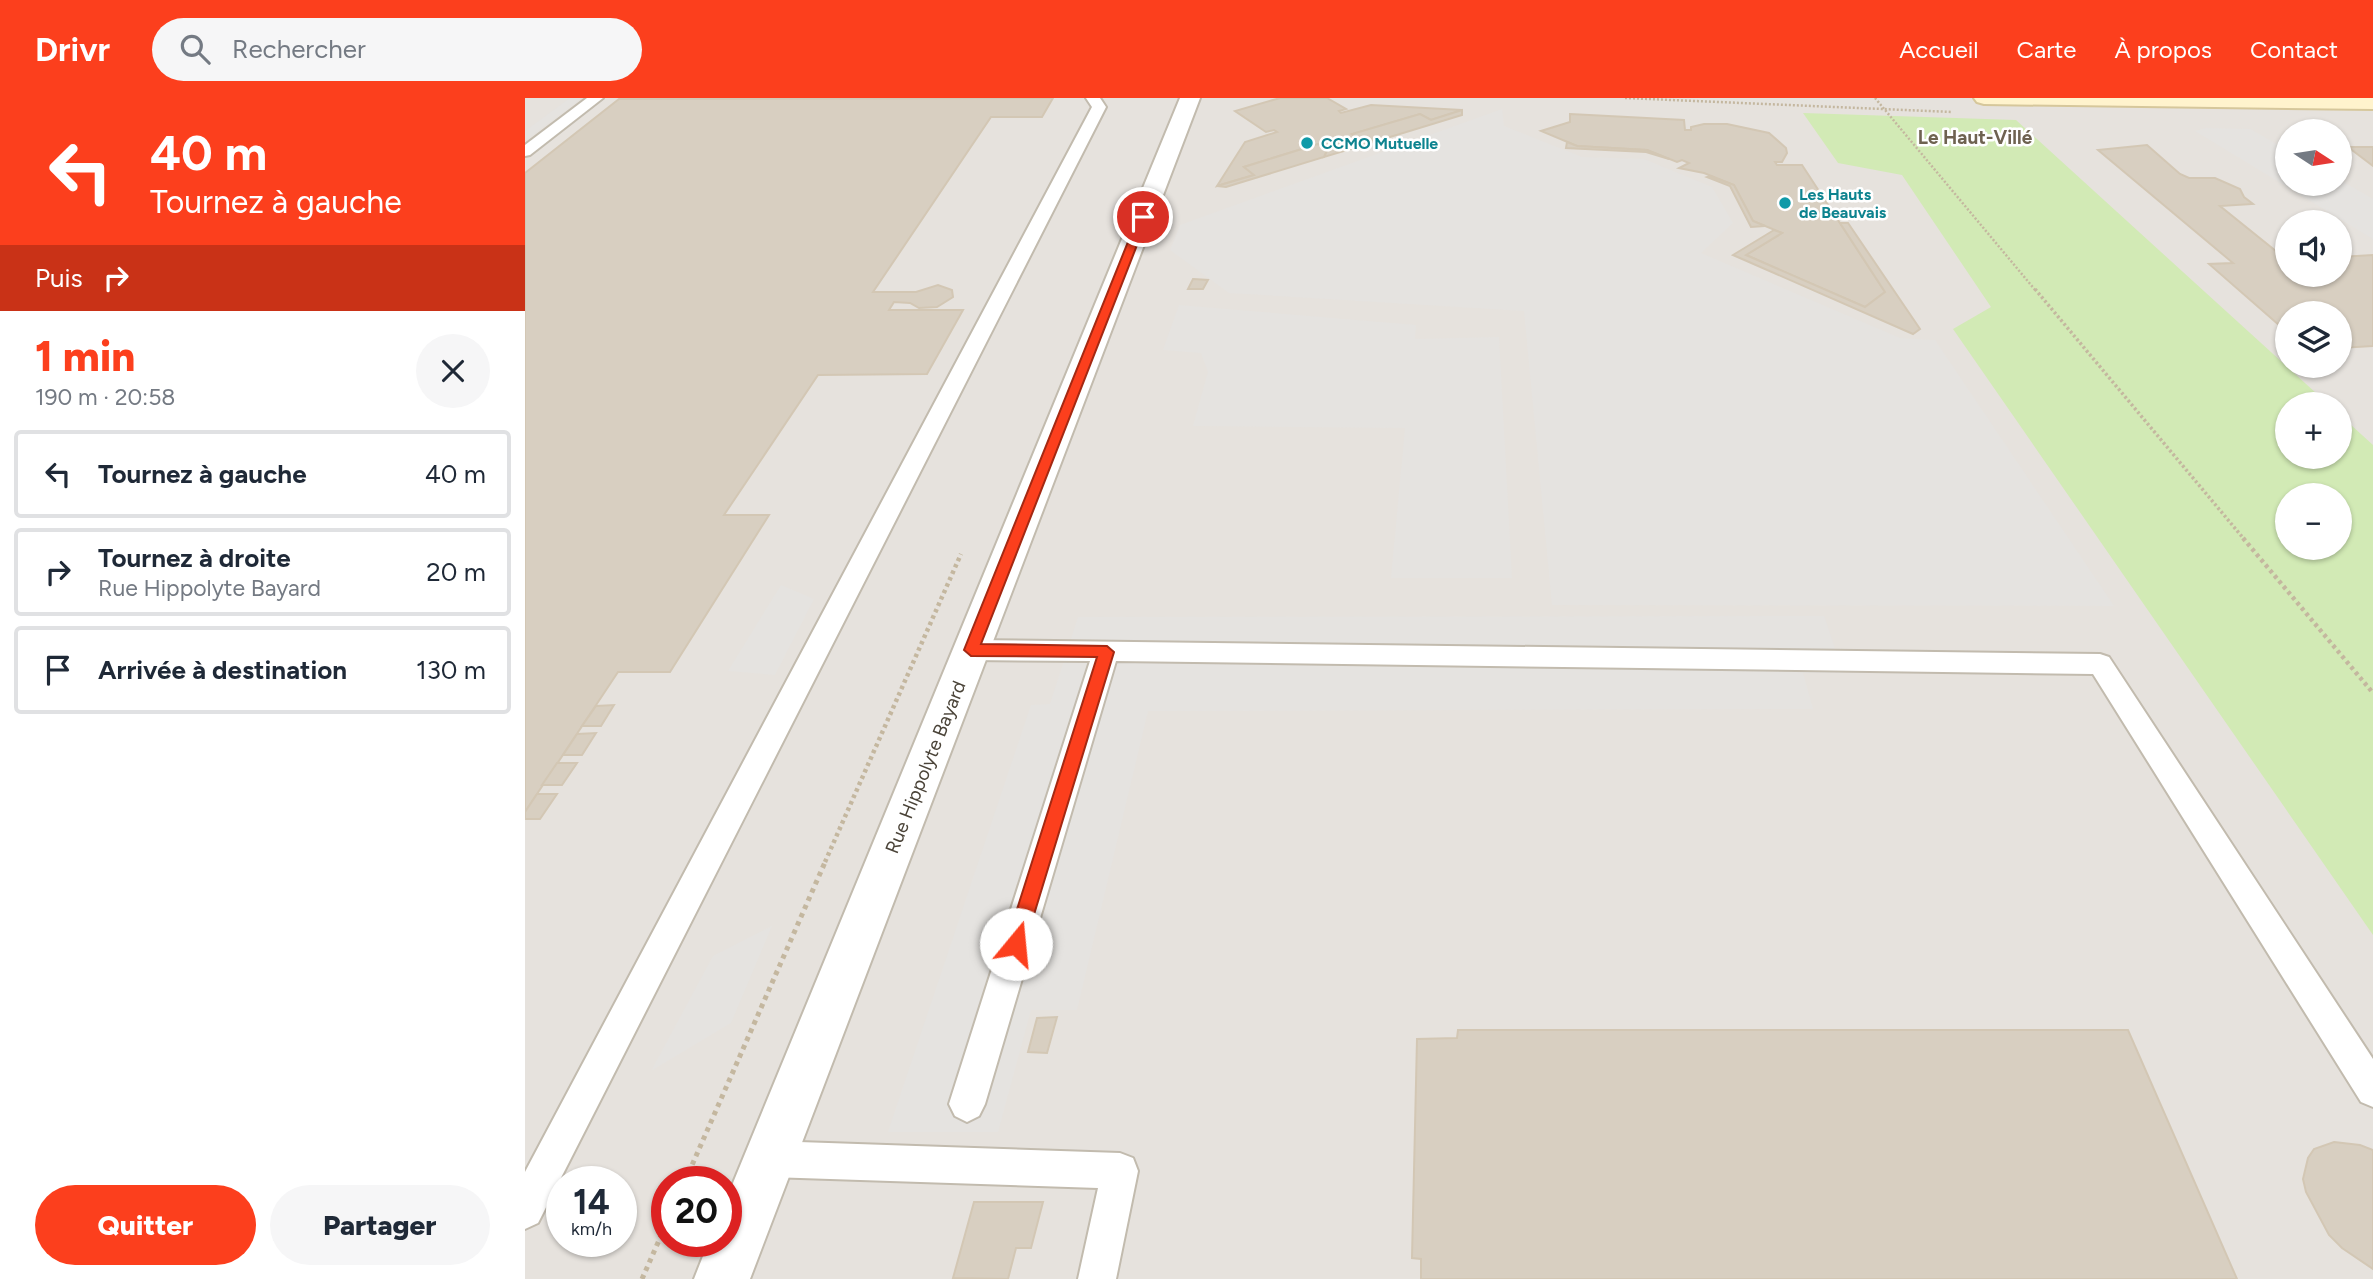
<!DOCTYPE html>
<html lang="fr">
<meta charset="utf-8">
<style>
:root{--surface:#fff;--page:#f6f6f7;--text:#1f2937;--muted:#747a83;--line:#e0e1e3;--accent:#fc3f1d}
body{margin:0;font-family:Figtree,sans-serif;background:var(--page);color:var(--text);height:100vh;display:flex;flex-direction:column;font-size:26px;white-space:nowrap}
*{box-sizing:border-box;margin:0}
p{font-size:23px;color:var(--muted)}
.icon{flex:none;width:38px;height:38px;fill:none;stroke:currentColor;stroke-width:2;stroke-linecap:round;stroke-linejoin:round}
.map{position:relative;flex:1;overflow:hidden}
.details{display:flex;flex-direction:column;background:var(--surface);width:525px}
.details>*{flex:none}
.top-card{background:#fc3f1d;color:#fff;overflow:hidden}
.needle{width:46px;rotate:102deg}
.tools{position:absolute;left:1750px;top:21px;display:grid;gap:14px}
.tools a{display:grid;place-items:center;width:77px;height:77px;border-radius:50%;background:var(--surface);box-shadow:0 2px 5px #0004;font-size:35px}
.speed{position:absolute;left:21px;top:1068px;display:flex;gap:14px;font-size:35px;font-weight:700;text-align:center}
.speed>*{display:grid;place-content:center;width:91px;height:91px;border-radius:50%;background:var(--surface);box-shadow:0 2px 5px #0004;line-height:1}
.speed small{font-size:18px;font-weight:400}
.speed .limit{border:10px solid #d22;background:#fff;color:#111}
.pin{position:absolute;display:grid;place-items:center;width:60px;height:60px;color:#fff;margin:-30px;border:4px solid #fff;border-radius:50%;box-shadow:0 2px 7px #0007}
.me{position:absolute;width:77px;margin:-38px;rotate:17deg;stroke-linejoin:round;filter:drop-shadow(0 0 5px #0008)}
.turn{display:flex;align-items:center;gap:24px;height:147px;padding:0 35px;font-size:32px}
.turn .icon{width:91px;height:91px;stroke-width:2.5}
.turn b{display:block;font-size:49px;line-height:60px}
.then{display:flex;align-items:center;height:66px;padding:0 35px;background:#0003;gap:14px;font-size:26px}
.round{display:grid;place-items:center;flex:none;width:74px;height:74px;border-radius:37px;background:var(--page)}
.summary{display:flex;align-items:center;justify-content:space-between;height:119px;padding:0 35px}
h1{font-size:42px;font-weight:800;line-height:52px;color:var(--accent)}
.primary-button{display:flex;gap:14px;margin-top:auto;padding:14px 35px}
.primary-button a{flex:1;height:80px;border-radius:42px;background:var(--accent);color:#fff;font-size:28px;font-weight:800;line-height:80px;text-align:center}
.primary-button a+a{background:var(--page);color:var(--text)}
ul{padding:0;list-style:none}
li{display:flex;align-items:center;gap:21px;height:88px;margin:0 14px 10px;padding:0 21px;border:4px solid var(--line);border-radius:7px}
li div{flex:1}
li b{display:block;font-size:26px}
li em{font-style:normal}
header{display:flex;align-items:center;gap:42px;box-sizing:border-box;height:98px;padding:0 35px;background:var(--accent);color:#fff}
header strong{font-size:33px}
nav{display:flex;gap:38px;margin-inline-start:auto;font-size:24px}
.search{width:490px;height:63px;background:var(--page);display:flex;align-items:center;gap:18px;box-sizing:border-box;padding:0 24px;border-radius:38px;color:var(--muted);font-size:26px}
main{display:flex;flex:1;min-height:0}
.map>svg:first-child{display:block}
.industrial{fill:#e6e2dd;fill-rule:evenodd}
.green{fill:#d2eab5;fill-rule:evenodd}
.parking{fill:#e5e3e0}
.building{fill:#d8cfc1;stroke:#d3c7b4;stroke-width:2}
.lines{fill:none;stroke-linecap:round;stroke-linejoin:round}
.lane-casing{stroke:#c2bbae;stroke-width:4}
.street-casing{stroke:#c2bbae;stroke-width:4}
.secondary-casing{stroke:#d6c79b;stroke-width:4}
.path-far3{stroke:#c4b79f;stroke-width:2.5;stroke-dasharray:2 2;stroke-linecap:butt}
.path-far2{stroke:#c4b79f;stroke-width:3.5;stroke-dasharray:2.5 2.5;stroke-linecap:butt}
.path-far1{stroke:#c4b79f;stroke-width:4.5;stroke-dasharray:3.5 3.5;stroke-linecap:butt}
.path{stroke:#c4b79f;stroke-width:5;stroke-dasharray:4.5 4.5;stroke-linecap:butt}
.lane{fill:#fff;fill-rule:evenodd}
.street{fill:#fff;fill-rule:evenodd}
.secondary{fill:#fff3cd;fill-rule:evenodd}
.route{fill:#fc3f1d;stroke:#a42913;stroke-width:2}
.culture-dot{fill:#0f9aa8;stroke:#fff;stroke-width:2.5}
.labels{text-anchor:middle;stroke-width:5;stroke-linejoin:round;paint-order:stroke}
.far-culture-label{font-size:16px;font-weight:bold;fill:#0d838f;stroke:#fff;text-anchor:start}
.far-quarter-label{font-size:19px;font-weight:bold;fill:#6e6250;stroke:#fff}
.street-label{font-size:19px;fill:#4b4439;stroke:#fff}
</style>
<header>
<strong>Drivr</strong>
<div class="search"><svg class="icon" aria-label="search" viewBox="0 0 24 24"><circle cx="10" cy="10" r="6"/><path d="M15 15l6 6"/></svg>Rechercher</div>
<nav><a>Accueil</a><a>Carte</a><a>À propos</a><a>Contact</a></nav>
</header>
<main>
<section class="details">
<div class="top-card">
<div class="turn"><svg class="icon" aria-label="left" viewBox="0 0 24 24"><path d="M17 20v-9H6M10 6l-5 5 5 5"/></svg><div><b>40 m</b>Tournez à gauche</div></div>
<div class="then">Puis<svg class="icon" aria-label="right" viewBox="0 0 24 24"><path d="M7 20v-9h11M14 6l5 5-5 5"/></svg></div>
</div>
<div class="summary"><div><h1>1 min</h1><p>190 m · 20:58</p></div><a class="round"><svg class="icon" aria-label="close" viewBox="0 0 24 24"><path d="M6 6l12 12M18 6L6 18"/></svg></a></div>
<ul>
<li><svg class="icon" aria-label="left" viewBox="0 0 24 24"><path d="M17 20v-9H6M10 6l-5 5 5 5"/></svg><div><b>Tournez à gauche</b></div><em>40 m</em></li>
<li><svg class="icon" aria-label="right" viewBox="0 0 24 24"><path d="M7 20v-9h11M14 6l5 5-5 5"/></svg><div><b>Tournez à droite</b><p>Rue Hippolyte Bayard</p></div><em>20 m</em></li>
<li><svg class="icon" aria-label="arrive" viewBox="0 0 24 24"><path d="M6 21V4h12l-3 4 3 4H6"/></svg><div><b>Arrivée à destination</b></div><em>130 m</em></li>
</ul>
<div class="primary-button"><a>Quitter</a><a>Partager</a></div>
</section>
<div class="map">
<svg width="1848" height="1181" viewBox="0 0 1848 1181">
<rect width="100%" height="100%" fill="#f6f3ec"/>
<path class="industrial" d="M0,0H1848V1181H0ZM1762,33H1815V86H1762ZM1762,124H1815V177H1762ZM1762,215H1815V268H1762ZM1762,306H1815V359H1762ZM1762,397H1815V450H1762ZM37,1083H96V1143H37ZM142,1083H201V1143H142Z"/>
<path class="green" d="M1278,15L1491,22L1803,306H1762V359H1815V317L1848,347V837L1428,231L1466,209L1377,77L1313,65ZM1762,397H1815V450H1762Z"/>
<g class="parking">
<polygon points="45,0 57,0 0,43 0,33"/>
<polygon points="977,11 979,28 1057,59 1119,61 1187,89 1208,125 1176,155 1375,240 1410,242 1589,508 1027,507 999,213 704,195 645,152 655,127"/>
<polygon points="1681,30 1725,31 1762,52 1762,86 1815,86 1815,82 1848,101 1848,141 1670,33"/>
<polygon points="654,207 891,227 890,241 974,239 987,480 866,480 880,330 668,328 683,274 676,255 638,252"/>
<polygon points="256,487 289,501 250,577 203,573"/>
<polygon points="1299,518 1318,575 1278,575 1288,611 623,613 552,912 506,912 473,1034 363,1034 506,607 525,606 553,519"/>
<polygon points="247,828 206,925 126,973 188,858"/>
</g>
<g class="building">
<polygon points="528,0 517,19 466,19 348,194 391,194 413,187 427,192 428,199 412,209 394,210 385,205 369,204 364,212 438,212 402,276 293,277 199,417 244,417 145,574 93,574 0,714 0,75 94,1"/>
<polygon points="755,0 802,0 821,11 814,13 816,15 846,7 937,12 906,22 895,16 827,36 836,42 852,43 799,59 802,52 793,46 719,69 729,77 692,88 720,44 752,34 749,32 741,34 710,13"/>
<polygon points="937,12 937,17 852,43 836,42 827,36 895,16 906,22"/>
<polygon points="1045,16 1159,22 1160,32 1166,32 1166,29 1179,26 1202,26 1244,35 1261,50 1262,55 1257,64 1250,64 1252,67 1277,67 1360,194 1340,209 1221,157 1257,135 1228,123 1209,87 1179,75 1154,70 1164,65 1157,62 1152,64 1122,52 1052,48 1016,33 1045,24"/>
<polygon points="1042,44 1052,48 1122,52 1144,61 1121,54 1041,50"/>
<polygon points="793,46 802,52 799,59 701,89 692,88 729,77 719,69"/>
<polygon points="1622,47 1655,76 1664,80 1690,80 1715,91 1719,99 1728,106 1695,108 1762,162 1762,177 1815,177 1815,159 1848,157 1848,248 1815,250 1815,215 1762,215 1762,234 1684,166 1708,165 1573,52"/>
<polygon points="1823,49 1848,49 1848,68"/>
<polygon points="1185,78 1209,87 1228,123 1240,128 1226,129 1205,88 1182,79"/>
<polygon points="1315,125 1323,125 1395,231 1388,236 1208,157 1249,132 1257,135 1221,157 1340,209 1360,194"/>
<polygon points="668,181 683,182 678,191 663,191"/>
<polygon points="89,607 76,628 57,628 71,608"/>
<polygon points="71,635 57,657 38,657 52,636"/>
<polygon points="32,665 52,665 37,687 17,687"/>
<polygon points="12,696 32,696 15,721 0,721 0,714"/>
<polygon points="532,919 522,955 503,954 512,920"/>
<polygon points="933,932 1603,932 1712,1181 896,1181 896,1161 887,1160 892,941 932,940"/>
<polygon points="1809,1044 1835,1047 1848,1052 1848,1171 1817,1150 1804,1137 1781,1094 1778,1081 1783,1060 1789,1051"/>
<polygon points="449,1104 518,1104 506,1150 491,1150 483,1181 428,1180"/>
</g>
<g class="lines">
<g class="lane-casing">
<g id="lane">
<polygon points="62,0 78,0 5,57 0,58 0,47"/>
<polygon points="561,0 575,0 581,9 13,1125 0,1131 0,1074 567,9"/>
<polygon points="446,542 1575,556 1584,559 1848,961 1848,1009 1836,1004 1568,576 591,563 460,1006 454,1018 442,1024 430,1018 424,1006 565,563 446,562 437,559 433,552 437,545"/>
<polygon points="245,1043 595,1055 608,1060 613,1073 591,1181 553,1181 573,1090 245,1079 232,1074 227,1061 232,1048"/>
</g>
</g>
<g class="street-casing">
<polygon id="street" points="655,0 675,0 225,1181 169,1181 184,1143 201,1143 201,1102"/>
</g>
<g class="secondary-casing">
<polygon id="secondary" points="1449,0 1848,0 1848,11 1459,6 1452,4"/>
</g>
<g class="path-far3">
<polyline points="1100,0 1427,14"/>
<polyline points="1350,0 1511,193"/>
</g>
<polyline class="path-far2" points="1510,191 1719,441"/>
<g class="path-far1">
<polyline points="1718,440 1848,595"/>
<polyline points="300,764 436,456"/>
</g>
<g class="path">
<polyline points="160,1083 301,762"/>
<polyline points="117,1181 142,1124"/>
</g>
<use href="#lane" class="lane"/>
<use href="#street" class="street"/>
<use href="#secondary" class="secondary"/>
</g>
<polygon class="route" points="618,116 623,119 456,546 582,548 589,554 500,846 498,853 491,855 484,853 481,846 572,559 446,558 439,552 613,119"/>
<g class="culture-dot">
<circle cx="782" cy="45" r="7"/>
<circle cx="1260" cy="105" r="7"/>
</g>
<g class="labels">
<g class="far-culture-label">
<text x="796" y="51">CCMO Mutuelle</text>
<text x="1274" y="102">Les Hauts<tspan x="1274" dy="18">de Beauvais</tspan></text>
</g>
<g class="far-quarter-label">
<text x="1450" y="46">Le Haut-Villé</text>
</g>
<g class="street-label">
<text transform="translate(400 669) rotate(-68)" y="7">Rue Hippolyte Bayard</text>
</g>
</g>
</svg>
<div class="tools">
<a><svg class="needle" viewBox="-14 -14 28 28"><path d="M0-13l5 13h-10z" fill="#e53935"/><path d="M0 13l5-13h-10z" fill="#747a83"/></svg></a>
<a><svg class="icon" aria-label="sound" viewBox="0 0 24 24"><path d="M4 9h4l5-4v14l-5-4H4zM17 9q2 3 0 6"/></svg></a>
<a><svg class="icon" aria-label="layers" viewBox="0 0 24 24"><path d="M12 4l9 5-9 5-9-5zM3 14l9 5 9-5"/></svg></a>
<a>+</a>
<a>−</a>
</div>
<div class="speed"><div>14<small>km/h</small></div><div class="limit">20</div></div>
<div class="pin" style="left:618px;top:119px;background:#d93025"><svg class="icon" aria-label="arrive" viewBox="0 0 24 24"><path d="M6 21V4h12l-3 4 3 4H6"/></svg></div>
<svg class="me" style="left:491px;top:846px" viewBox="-20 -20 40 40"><circle r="19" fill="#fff"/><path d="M0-13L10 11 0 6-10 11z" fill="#fc3f1d"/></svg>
</div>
</main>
